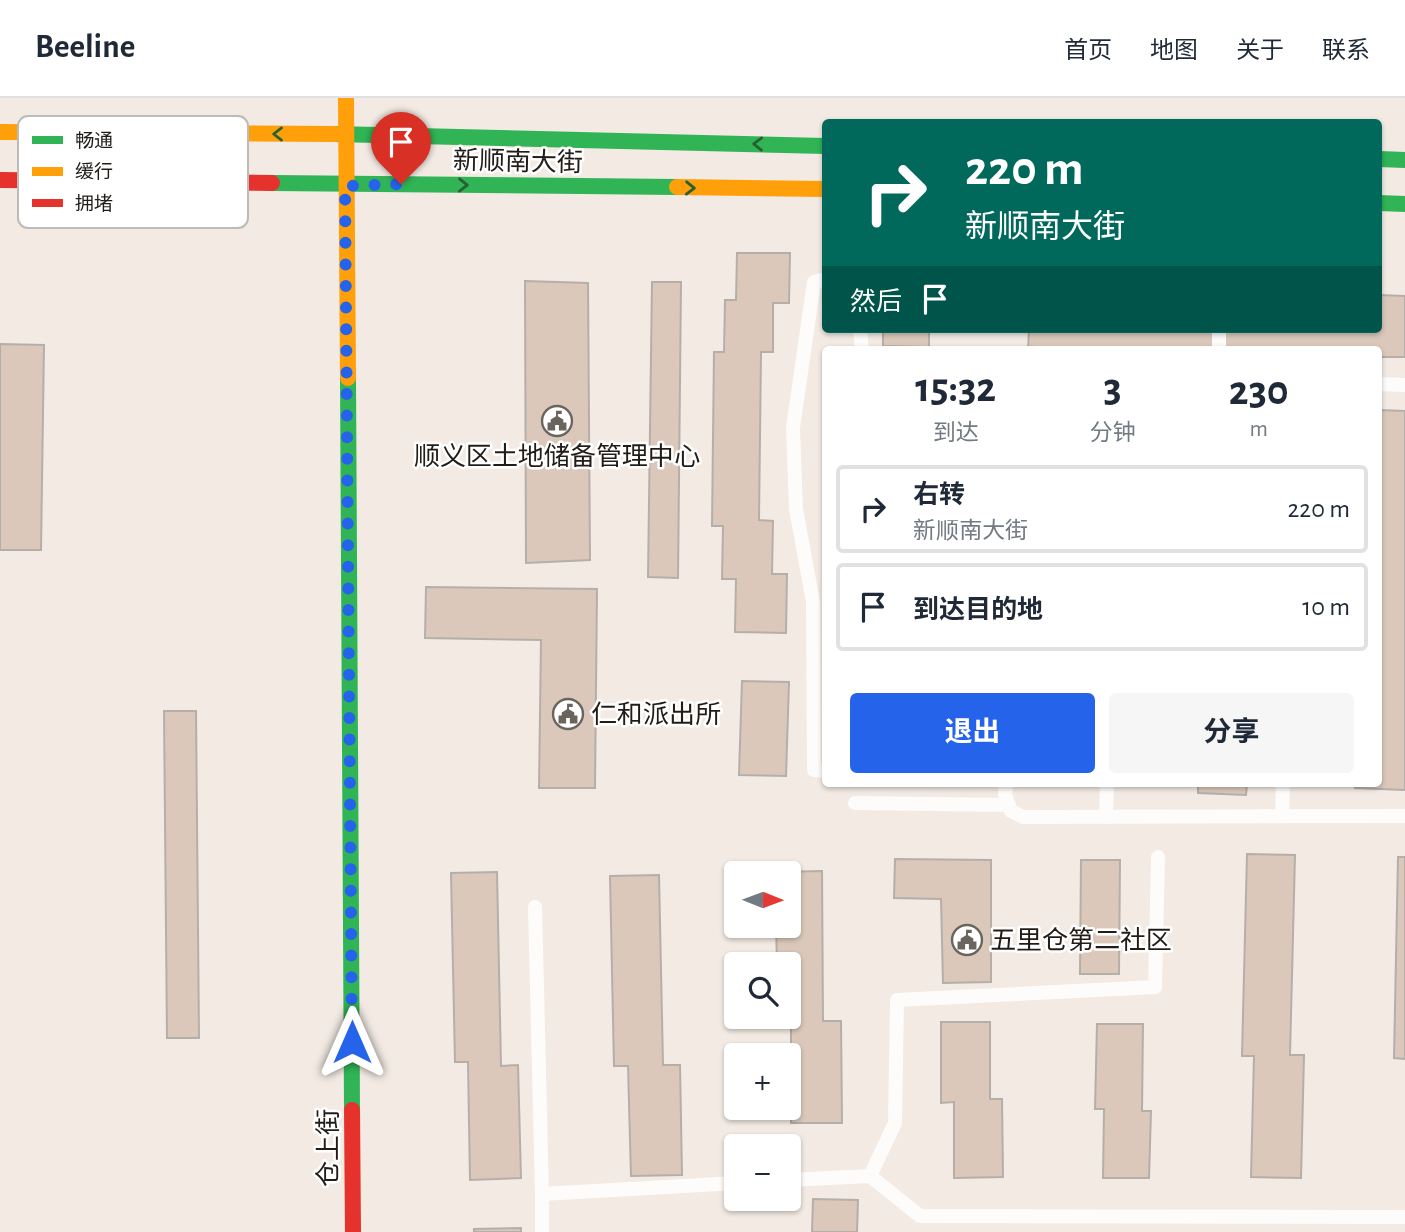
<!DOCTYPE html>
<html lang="zh">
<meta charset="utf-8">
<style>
:root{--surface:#fff;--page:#f6f6f7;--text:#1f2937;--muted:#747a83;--line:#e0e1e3;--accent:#2563eb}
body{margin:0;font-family:"Alegreya Sans","Noto Sans SC",sans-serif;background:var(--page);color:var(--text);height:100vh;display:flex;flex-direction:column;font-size:26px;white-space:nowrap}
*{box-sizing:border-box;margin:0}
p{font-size:23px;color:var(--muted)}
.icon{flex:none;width:38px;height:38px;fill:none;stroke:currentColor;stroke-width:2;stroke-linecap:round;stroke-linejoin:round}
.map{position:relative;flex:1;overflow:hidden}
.drawer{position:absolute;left:822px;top:248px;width:560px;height:441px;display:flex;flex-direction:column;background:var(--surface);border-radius:7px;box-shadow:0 2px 5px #0004}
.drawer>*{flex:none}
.top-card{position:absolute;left:822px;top:21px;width:560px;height:214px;border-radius:7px;box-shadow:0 2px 5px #0004;background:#00695c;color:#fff;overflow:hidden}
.needle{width:46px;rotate:91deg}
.controls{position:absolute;left:724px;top:763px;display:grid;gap:14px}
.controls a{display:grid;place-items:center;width:77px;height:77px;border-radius:7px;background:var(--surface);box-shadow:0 2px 5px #0004;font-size:35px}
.pin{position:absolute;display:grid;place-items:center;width:60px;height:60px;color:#fff;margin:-72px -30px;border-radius:50% 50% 50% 0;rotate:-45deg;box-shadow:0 0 7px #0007}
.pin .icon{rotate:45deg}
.me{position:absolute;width:77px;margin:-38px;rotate:0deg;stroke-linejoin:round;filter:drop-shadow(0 0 5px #0008)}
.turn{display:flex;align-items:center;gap:24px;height:147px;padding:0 28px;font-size:32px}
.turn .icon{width:91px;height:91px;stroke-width:2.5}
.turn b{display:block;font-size:49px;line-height:60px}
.then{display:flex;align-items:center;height:66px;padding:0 28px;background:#0003;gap:14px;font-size:26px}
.eta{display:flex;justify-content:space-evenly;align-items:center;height:119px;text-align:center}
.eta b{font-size:42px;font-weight:700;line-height:49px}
.action{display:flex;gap:14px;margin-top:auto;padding:14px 28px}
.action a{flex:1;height:80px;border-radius:7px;background:var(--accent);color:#fff;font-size:28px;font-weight:700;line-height:80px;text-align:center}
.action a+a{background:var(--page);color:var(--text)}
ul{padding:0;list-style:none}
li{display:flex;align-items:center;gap:21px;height:88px;margin:0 14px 10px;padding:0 14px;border:4px solid var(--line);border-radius:7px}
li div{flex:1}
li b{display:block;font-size:26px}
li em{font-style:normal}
header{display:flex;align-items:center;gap:42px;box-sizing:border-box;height:98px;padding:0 35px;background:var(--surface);border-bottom:2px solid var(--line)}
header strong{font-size:33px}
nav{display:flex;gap:38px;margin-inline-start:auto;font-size:24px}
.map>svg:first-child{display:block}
.building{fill:#dbc8bb;stroke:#b5afaa;stroke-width:2}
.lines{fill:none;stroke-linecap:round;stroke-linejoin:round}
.lane{stroke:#fdfcfb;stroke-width:14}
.fast{stroke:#30b455;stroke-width:16}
.slow{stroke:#ff9f0a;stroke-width:16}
.jam{stroke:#e5322d;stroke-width:16}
.oneway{stroke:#286033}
.route{stroke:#2563eb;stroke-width:12;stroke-dasharray:0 21.6}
.labels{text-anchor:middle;stroke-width:5;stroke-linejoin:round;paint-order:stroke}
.street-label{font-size:26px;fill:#211c18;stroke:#fff}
.poi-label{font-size:26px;fill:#211c18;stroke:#fff;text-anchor:start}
.key{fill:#fff;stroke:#bcbbba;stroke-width:2}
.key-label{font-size:19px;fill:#211c18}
</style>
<header>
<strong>Beeline</strong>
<nav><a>首页</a><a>地图</a><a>关于</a><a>联系</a></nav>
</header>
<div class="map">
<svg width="1405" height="1134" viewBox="0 0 1405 1134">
<rect width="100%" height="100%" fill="#f2eae3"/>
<g class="building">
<polygon points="737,155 790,155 789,205 773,205 773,254 761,254 759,422 773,423 772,476 787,476 786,535 735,534 736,481 722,481 723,428 712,428 714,254 724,254 725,202 736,202"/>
<polygon points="525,183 588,185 590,462 526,465"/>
<polygon points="652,184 681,184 678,480 648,479"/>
<polygon points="1379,197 1405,198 1405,259 1379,259 1379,252 1028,252 1029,231 1379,231"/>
<polygon points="883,231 929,231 929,249 883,248"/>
<polygon points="0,246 44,247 41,452 0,452"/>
<polygon points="1379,312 1405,313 1405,692 1355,690 1355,686 1379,686"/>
<polygon points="426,489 597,491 595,690 539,690 541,542 425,540"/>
<polygon points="742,583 789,584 786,678 739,677"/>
<polygon points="164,613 196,613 199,940 167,940"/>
<polygon points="1198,686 1247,686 1246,697 1198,695"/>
<polygon points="1247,756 1295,757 1290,957 1304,957 1301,1080 1251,1079 1254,958 1242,958"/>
<polygon points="1398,759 1405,759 1405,961 1394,960"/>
<polygon points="895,761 991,762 991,884 943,885 941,801 894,800"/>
<polygon points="1081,762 1120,762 1119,876 1080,876"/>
<polygon points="822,773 823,923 841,923 842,1025 791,1025 791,925 777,926 777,919 789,919 789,866 777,866 776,828 789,828 789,775 776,774"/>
<polygon points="497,774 501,968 518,967 521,1080 470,1082 468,964 455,964 451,775"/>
<polygon points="659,777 663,967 680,967 682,1077 631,1078 628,968 614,968 610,778"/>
<polygon points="941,924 990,924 990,1001 1002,1001 1003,1079 954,1080 954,1004 941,1005"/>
<polygon points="1097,926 1143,926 1142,1013 1151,1013 1149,1080 1103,1080 1104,1011 1095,1011"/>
<polygon points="813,1101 858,1102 857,1134 812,1134"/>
<polygon points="521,1130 521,1134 474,1134 474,1131"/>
</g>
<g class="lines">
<g class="lane">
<polyline points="826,181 814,184 793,330 796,411 813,504 814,672 826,673"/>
<polyline points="860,231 862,252"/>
<polyline points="1219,252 1219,231"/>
<polyline points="1379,286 1405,287"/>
<polyline points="1006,686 1005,697 1011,713 1023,719 1405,718"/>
<polyline points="855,705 1009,707"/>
<polyline points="1282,718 1283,686"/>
<polyline points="1106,719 1107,686"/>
<polyline points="535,809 542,1096"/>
<polyline points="870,1078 895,1025 897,902 1155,889 1158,759"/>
<polyline points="789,1082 870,1078 920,1118 1405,1119"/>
<polyline points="542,1134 542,1096 737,1085"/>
</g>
<g class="fast">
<polyline points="335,36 826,48"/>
<polyline points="1379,61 1405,62"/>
<polyline points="272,85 677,89"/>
<polyline points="1379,105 1405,106"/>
<polyline points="348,280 352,1012"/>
</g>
<g class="slow">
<polyline points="346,0 348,280"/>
<polyline points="0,34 335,36"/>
<polyline points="677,89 826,91"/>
</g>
<g class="jam">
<polyline points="0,82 272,85"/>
<polyline points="352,1012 353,1134"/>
</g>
</g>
<defs><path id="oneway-chevron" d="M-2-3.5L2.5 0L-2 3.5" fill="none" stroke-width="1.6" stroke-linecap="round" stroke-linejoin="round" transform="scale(1.75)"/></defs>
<g class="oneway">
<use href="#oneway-chevron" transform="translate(278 36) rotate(-180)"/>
<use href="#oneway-chevron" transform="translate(758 46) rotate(-179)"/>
<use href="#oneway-chevron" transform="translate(463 87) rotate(1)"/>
<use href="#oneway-chevron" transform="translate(690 90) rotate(1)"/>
</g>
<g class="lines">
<polyline class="route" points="352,944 345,88 401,86"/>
</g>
<defs>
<g id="civic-ring" transform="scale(1.575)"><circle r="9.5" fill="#fff" stroke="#6a645f" stroke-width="1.5"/><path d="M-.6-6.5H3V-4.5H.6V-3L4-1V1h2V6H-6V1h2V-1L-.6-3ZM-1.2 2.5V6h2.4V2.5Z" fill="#6a645f"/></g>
</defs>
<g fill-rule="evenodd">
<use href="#civic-ring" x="557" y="323"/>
<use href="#civic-ring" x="568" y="616"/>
<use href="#civic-ring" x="967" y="842"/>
</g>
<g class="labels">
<g class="street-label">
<text transform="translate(518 63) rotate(1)" y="9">新顺南大街</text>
<text transform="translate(328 1050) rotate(-90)" y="9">仓上街</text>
</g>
<g class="poi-label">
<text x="557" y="367" text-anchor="middle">顺义区土地储备管理中心</text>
<text x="591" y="625">仁和派出所</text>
<text x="990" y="851">五里仓第二社区</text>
</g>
</g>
<rect x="18" y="18" width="230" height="112" rx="10" class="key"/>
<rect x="32" y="38" width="31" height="8" fill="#30b455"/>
<rect x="32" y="69" width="31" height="9" fill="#ff9f0a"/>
<rect x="32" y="101" width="31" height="8" fill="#e5322d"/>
<g class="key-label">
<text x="75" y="49">畅通</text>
<text x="75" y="80">缓行</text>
<text x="75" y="112">拥堵</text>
</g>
</svg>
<div class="controls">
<a><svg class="needle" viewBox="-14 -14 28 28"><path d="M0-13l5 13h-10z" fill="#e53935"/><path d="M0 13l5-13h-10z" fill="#747a83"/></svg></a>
<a><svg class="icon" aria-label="search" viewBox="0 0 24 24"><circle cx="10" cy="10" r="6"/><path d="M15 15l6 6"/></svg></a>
<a>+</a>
<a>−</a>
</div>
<div class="pin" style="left:401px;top:86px;background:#d93025"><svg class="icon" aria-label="arrive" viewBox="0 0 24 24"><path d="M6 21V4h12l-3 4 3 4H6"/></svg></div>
<svg class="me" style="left:352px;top:944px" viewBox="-20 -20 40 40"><path d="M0-17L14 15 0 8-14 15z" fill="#2563eb" stroke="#fff" stroke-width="4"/></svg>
<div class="top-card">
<div class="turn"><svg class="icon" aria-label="right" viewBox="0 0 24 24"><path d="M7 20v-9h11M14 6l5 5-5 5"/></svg><div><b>220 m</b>新顺南大街</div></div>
<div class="then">然后<svg class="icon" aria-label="arrive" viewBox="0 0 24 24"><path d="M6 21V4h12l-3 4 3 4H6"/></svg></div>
</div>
<section class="drawer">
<div class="eta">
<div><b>15:32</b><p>到达</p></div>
<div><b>3</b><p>分钟</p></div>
<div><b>230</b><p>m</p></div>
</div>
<ul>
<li><svg class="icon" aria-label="right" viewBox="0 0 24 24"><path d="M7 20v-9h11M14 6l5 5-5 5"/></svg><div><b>右转</b><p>新顺南大街</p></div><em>220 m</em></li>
<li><svg class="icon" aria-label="arrive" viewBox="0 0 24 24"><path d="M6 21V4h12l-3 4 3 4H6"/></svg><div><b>到达目的地</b></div><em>10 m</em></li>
</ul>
<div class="action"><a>退出</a><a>分享</a></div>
</section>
</div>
